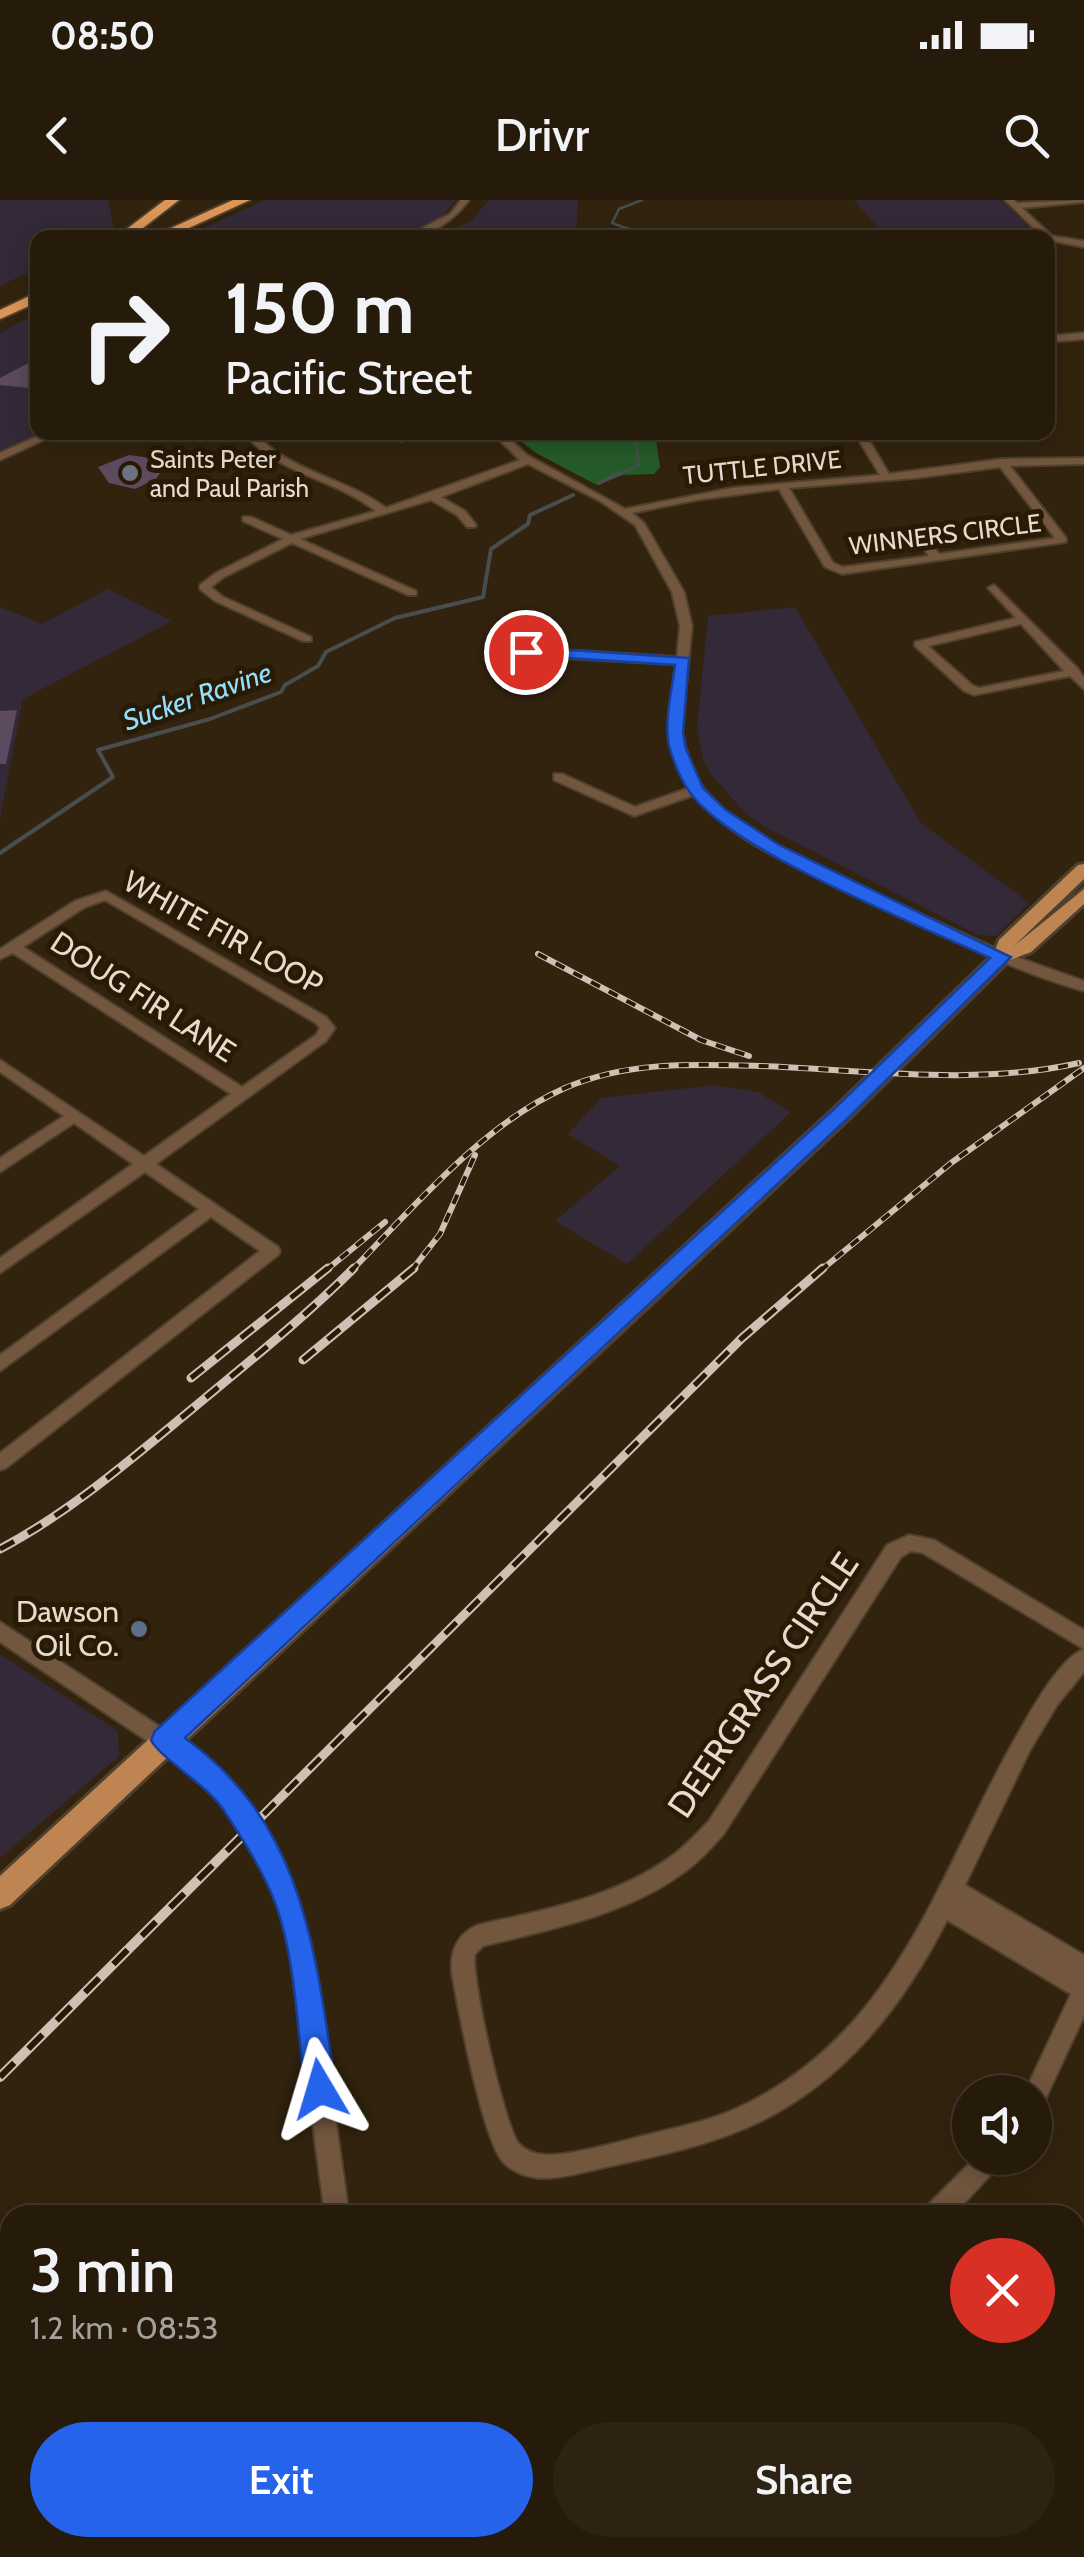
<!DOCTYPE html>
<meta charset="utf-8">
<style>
:root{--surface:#261a0a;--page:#2e2313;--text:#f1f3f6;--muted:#a4a19c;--line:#42382b;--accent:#2563eb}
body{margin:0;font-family:Cabin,sans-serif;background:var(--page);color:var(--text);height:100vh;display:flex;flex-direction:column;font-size:38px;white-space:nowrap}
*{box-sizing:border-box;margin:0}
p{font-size:32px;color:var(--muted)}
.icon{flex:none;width:55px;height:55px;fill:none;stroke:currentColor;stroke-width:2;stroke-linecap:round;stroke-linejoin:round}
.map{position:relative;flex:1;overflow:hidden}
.panel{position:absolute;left:0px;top:2005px;width:1085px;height:352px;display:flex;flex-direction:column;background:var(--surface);border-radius:30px 30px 0 0;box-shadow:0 5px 25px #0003,0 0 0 2px var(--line)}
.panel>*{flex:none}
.banner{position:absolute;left:30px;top:30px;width:1025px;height:210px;border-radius:20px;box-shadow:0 5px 25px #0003,0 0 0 2px var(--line);background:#261a0a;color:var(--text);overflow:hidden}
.buttons{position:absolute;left:952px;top:1875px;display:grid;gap:20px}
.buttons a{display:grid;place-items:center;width:100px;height:100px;border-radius:50%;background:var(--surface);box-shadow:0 5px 25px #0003,0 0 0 2px var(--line);font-size:50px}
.pin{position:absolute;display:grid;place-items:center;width:85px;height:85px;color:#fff;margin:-42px;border:5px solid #fff;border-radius:50%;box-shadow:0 2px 10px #0007}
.me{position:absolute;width:110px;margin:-55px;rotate:353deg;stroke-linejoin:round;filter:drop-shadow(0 0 8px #0008)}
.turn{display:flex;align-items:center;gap:35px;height:210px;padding:0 30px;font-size:45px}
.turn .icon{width:130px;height:130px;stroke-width:2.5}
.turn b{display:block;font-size:70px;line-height:85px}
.round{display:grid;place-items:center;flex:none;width:105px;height:105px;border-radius:52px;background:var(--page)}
.overview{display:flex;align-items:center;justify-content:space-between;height:170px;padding:0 30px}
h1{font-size:60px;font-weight:600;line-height:75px}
.action{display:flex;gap:20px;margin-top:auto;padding:20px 30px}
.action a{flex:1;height:115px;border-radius:60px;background:var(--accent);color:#fff;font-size:40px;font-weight:600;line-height:115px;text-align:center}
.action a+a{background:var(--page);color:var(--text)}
.status{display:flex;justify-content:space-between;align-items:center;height:70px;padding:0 50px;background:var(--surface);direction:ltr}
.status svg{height:28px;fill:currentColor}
header{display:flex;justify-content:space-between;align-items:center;height:130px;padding:0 30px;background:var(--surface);font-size:45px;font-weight:600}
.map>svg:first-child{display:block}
.commercial{fill:#342938}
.education{fill:#332938}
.green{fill:#255b29}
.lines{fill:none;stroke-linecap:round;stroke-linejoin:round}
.stream-far1{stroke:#484e4e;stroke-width:2.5}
.stream{stroke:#484e4e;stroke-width:4}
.building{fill:#5c4a5e}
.minor-casing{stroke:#4f402d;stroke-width:4}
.major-casing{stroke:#4f402d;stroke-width:6}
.highway-casing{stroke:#4f402d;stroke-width:4}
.minor{fill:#72563e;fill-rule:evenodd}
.major{fill:#be8451;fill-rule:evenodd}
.highway{fill:#dc9657;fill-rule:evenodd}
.rail-far2-casing{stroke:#ccc1b4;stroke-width:6}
.rail-far1-casing{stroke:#ccc1b4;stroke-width:9}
.rail-casing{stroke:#ccc1b4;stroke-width:10}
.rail-far2{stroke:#281a05;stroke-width:4;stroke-dasharray:10;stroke-linecap:butt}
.rail-far1{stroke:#281a05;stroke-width:5;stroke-dasharray:16;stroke-linecap:butt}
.rail{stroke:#281a05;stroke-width:6;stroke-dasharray:20;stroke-linecap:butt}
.route{fill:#2563eb;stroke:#184099;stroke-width:2.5}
.worship-dot{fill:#6b7280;stroke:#281a05;stroke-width:4}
.service-dot{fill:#5c6f8a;stroke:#281a05;stroke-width:4}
.labels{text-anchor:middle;stroke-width:10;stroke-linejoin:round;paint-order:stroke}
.far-poi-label{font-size:25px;fill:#e5dbcf;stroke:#281a05;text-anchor:start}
.far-street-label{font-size:25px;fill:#e5dbcf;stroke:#281a05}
.far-water-label{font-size:28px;font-style:italic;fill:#91defd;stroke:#281a05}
.street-label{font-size:30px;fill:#e5dbcf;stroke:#281a05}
.poi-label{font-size:30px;fill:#e5dbcf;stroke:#281a05;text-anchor:end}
.near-street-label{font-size:35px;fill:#e5dbcf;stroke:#281a05}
</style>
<div class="status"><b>08:50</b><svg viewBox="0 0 49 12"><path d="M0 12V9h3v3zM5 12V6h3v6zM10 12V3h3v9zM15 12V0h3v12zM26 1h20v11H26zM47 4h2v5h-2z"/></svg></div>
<header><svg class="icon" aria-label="back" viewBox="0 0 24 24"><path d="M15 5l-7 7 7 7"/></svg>Drivr<svg class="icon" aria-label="search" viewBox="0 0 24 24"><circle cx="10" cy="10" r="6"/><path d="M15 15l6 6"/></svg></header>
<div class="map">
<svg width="1084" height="2357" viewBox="0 0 1084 2357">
<rect width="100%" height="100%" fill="#32230e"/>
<g class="commercial">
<polygon points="265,0 456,0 442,17 396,37 185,37"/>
<polygon points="489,0 578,0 576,37 437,37 471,21"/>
<polygon points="37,113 38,232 44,233 0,251 0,133"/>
<polygon points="108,389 172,421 23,499 0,618 0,407 42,424"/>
<polygon points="795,407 920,622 1029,703 996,736 978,735 767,628 746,614 711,574 703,560 697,528 708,416"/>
<polygon points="715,885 758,892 791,912 627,1064 555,1021 620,966 568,934 601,898"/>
<polygon points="0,1454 118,1531 119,1556 0,1658"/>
</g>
<g class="education">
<polygon points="0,0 108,0 114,29 98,37 38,38 37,68 0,86"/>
<polygon points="854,0 1001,0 1032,30 886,37"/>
</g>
<polygon class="green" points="511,233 655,233 660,267 654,274 623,275 597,285 536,253"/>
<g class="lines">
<g class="stream-far1">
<polyline points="614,38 637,32 612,23 619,9 642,0"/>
<polyline points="615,276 639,265 634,232"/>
</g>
<g class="stream">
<polyline points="599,283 620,273"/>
<polyline points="0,653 113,577 98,550 210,519 281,492 285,485 318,466 326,452 395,418 483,397 491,349 528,324 530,315 573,295"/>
</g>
</g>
<g class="building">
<polygon points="38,158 38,189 0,185 0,178"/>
<polygon points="129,255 158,259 162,270 156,279 135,289 109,283 98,267"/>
<polygon points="17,510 6,564 0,564 0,511"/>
</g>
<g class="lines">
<g class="minor-casing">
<g id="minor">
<path d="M461,0H469C454,20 429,38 403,38L450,14Z"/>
<polygon points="1005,0 1014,0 1017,3 1084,0 1084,2 1022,8 1052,36 1084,41 1084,47 1048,40 1042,36 979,38 1037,31"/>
<polygon points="1084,133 1084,139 1048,142 1048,136"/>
<polygon points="47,232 61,232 0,260 0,253"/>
<path d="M243,232H254C288,272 345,277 386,308L520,260L491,232H502L527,255L625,309L732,288L880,275L854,232H864L889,274L1002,259L1084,258V264L1010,266L1066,338V342L842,374L825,367L779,289L696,300L632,313L644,323L684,392L692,426L681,533L695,577L717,606L759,637L806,662L1008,754L1084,781V791C1009,770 941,734 871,701C808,671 741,649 694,595L634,616L554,580V574H562L635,607L689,588C663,546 671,511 676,464L525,456L519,452L525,448L677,457L680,426L672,392L635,325L600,301L528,264L441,297L465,311L476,325L475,327H467L457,315L431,300L300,339L416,391V395H408L292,343L224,377L211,387L223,397L311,437V441H303L215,401L200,389V385L216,373L283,339L243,321V317H251L291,335L376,311C334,278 278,275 243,232ZM1000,267L1055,338L939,354L929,342V330L924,327L919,330V342L929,356L843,367L833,363L789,288L915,278Z"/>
<polygon points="386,232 419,232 401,241"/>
<path d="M994,385L1078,469L1084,478V489L1070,476L974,495L964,491L915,446V442L1016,418L988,388ZM1021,424L1064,471L979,488L972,485L928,446Z"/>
<path d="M106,691L326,817L335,828L326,841L156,964L278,1047L280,1051L278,1055L6,1268L0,1270V1253L260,1051L211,1017L0,1171V1155L199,1009L145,972L0,1073V1058L133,964L74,923L0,972V958L64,916L0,872V860L144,956L231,894L13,753L0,759V749L75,701ZM105,700L316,823L320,828L316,835L242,887L23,747L85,707Z"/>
<path d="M909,1335L934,1340L1084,1430V1449L923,1353L911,1351L901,1357L723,1635C711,1648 698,1663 683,1673C625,1715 552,1729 483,1746L475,1754C470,1775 505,1928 519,1944C527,1952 536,1954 547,1955C576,1955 629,1939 659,1932C688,1925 719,1918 746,1904C901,1827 939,1670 1019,1532C1032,1509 1060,1458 1084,1449V1472L1057,1505L1030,1550L965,1685L1084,1755V1816L1043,1904L1035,1908V1892H1025L1071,1794L947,1720C904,1804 846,1880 759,1922C711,1945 658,1956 606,1967C573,1974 533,1990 504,1963C483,1942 458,1808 452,1773C450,1751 457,1734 478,1725C543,1710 613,1698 669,1658C684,1648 696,1634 709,1621L887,1345Z"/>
<path d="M0,1422L212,1561C260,1616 293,1675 311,1745L349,2015H325L289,1745L279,1707L253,1648L224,1605L198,1575L0,1442Z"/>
<polygon points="975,1958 1003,1958 999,1966 953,2015 924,2015 927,2006"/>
<polygon points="1084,2152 1084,2213 1075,2209 1075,2156"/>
<polygon points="10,2289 10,2315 0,2317 0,2291"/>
<polygon points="368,2348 394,2348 395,2357 369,2357"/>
<polygon points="728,2348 788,2348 785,2357 725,2357"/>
</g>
</g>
<g class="major-casing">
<polygon id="major" points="1084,664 1084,679 1014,746 1084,689 1084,704 1031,752 1008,761 847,920 10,1705 0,1709 0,1676 833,910 993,755 999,740 1078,665"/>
</g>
<g class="highway-casing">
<g id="highway">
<polygon points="165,0 179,0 130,38 115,38"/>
<polygon points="233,0 250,0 167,38 149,38"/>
<polygon points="38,92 38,102 0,119 0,110"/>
</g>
</g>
<use href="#minor" class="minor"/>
<use href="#major" class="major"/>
<use href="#highway" class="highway"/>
<g class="rail-far2-casing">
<g id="rail-far2">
<polyline points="538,754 701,840 749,856"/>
<polyline points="325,1071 385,1022"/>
<path d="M351,1071C413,1008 483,924 565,888C628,861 693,864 760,866C864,870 977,886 1079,863"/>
<polyline points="411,1071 440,1034 475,955"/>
<polyline points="820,1071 951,963 1084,868"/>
</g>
</g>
<g class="rail-far1-casing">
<g id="rail-far1">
<polyline points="303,1160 414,1068"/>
<polyline points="191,1178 328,1068"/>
<path d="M0,1349C70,1312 130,1260 192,1209C247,1163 303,1119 354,1068"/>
<polyline points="241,1637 742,1138 823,1068"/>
</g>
</g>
<g class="rail-casing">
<polyline id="rail" points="0,1877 243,1635"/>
</g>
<use href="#rail-far2" class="rail-far2"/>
<use href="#rail-far1" class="rail-far1"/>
<use href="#rail" class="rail"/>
</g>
<path class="route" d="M526,447L689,458L683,533L686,549L703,588L726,610L779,645L1011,757L847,919L185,1538C306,1626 315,1753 336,1889L331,1900L320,1904L310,1900L305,1889C297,1829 296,1762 276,1705C264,1672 242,1638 223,1609C206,1584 160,1558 151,1540L155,1531L833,910L990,758C920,725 728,650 689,591C681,580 674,562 670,549C663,524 672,491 675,465L520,455L518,452Z"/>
<circle class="worship-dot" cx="130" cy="273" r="10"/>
<circle class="service-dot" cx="139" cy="1429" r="10"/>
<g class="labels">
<g class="far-poi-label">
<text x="150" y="268">Saints Peter<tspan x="150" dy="29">and Paul Parish</tspan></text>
</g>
<g class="far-street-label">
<text transform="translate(762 267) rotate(-6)" y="9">TUTTLE DRIVE</text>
<text transform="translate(945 334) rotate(-7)" y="9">WINNERS CIRCLE</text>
</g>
<g class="far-water-label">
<text transform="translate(197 496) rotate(-19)" y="10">Sucker Ravine</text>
</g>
<g class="street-label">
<text transform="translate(223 733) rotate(29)" y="10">WHITE FIR LOOP</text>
<text transform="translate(143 797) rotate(33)" y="10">DOUG FIR LANE</text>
</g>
<g class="poi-label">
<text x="119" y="1422">Dawson<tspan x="119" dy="34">Oil Co.</tspan></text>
</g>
<g class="near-street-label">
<text transform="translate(763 1485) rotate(-56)" y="12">DEERGRASS CIRCLE</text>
</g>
</g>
</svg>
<div class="buttons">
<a><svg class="icon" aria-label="sound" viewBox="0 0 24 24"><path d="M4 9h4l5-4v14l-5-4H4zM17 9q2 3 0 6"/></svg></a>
</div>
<div class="pin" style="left:526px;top:452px;background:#d93025"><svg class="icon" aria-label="arrive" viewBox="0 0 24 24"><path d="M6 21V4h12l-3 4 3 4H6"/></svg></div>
<svg class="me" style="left:320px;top:1889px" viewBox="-20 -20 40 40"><path d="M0-17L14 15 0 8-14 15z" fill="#2563eb" stroke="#fff" stroke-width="4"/></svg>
<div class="banner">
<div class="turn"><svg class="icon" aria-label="right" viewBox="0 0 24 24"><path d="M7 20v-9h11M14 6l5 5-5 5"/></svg><div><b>150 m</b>Pacific Street</div></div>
</div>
<section class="panel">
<div class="overview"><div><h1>3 min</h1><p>1.2 km · 08:53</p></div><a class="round" style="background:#d93025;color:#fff"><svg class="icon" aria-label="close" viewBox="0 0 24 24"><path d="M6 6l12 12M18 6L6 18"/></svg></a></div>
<div class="action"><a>Exit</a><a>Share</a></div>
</section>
</div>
